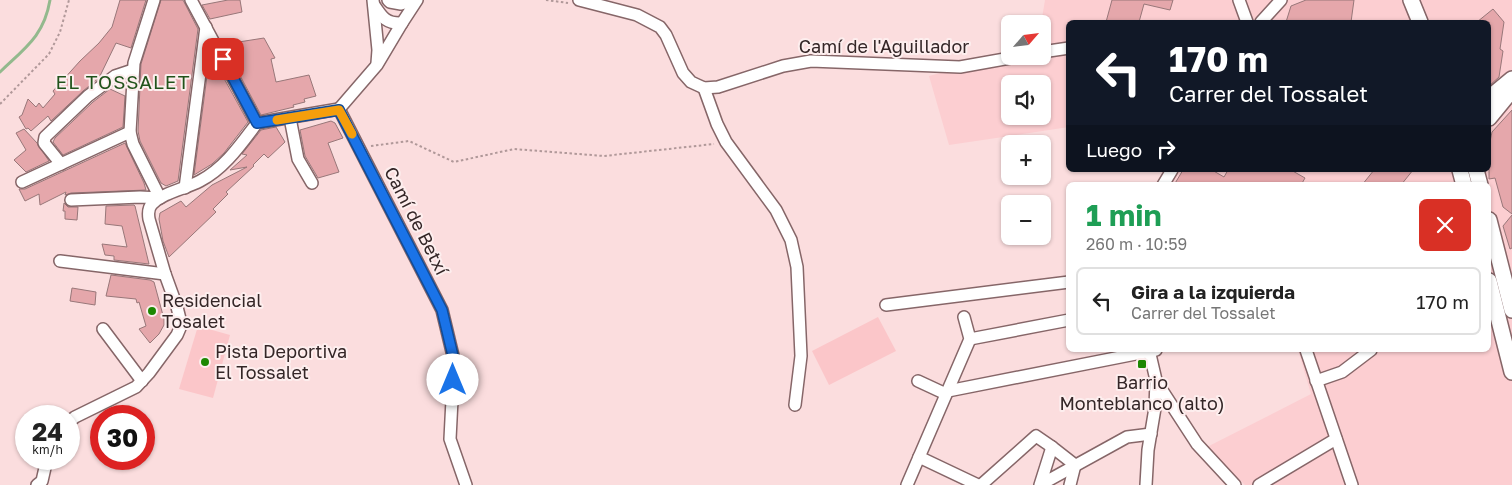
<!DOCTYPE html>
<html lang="es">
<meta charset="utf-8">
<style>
:root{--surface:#fff;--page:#f6f6f6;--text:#222;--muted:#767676;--line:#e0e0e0}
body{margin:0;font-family:"Golos Text",sans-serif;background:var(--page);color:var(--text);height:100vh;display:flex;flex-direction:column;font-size:19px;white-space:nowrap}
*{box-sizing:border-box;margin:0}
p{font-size:16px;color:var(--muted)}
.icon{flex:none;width:28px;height:28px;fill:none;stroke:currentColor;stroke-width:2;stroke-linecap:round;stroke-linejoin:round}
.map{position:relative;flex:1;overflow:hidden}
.details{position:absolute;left:1066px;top:182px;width:425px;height:170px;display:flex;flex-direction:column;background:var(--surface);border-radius:8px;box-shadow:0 1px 4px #0004}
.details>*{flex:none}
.guide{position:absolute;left:1066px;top:20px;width:425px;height:152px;border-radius:8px;box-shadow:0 1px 4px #0004;background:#111827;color:#fff;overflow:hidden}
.needle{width:32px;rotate:62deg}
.controls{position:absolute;left:1001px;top:15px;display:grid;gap:10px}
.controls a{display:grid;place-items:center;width:50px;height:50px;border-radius:8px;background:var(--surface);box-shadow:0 1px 4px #0004;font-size:25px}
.speed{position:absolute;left:15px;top:405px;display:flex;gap:10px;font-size:25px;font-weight:700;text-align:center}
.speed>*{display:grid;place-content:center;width:65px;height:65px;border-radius:50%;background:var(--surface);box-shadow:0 1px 4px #0004;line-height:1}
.speed small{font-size:12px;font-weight:400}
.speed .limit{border:8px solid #d22;background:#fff;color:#111}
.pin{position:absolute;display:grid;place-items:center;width:42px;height:42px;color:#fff;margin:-21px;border-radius:10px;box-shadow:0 2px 8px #0006}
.me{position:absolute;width:55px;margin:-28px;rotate:0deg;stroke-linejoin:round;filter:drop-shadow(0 0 4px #0008)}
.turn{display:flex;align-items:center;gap:18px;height:105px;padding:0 20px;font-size:22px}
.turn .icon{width:65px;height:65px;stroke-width:2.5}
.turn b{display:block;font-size:35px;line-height:42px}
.then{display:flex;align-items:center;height:48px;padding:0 20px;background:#0003;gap:10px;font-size:19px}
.round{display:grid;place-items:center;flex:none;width:52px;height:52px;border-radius:8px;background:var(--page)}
.head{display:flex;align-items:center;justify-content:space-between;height:85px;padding:0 20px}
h1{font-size:30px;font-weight:700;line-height:38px;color:#1e9e55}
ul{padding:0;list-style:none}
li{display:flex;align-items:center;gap:15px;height:68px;margin:0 10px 8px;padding:0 10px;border:2px solid var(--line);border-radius:8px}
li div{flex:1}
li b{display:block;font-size:19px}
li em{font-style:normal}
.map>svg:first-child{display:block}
.built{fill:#fcced1;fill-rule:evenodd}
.green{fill:#fbc6c9}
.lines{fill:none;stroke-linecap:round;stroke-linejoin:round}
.stream{stroke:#93b98d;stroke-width:3}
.building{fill:#e5a7ab;stroke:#987779}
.minor-casing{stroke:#866668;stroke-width:14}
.major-casing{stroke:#866668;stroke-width:18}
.path{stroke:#b09899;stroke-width:2;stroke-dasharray:2.5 2.5;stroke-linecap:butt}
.minor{stroke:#fff;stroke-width:11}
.major{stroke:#fff;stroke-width:15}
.route-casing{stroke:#114b97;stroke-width:12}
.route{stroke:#1a73e8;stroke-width:9}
.slow{stroke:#f59e0b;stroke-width:9}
.poi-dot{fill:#1c8802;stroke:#fdeeee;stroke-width:2}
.labels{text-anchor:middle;stroke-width:4;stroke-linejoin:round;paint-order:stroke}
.street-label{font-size:18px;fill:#342627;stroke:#fdeeee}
.poi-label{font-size:18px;fill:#342627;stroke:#fdeeee;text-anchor:start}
.neighbourhood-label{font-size:19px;letter-spacing:1px;fill:#22531b;stroke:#fdeeee}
</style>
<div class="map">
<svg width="1512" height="485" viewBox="0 0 1512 485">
<rect width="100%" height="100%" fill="#fbddde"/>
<path class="built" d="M1045,0H1512V485H1245L1207,447L1311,394L1298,350H1489V185H1158L1166,170H1489V22H1069V127L949,145L929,76L1010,55V56H1042L1041,24ZM1010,84H1042V116H1010Z"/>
<g class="green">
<polygon points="878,317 896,351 829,385 812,351"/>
<polygon points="198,326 230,335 213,398 179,389"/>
</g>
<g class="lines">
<path class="stream" d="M0,72C25,48 44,36 50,0"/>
</g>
<g class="building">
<polygon points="120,0 146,0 131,48 116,43 99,78 83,91 51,121 48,116 31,131 28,128 26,129 19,117 22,115 28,99 36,107 39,103 43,108 55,94 53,91 80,61 99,43 112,27"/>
<polygon points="161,0 183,0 198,29 178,181 166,186 161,183 140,141 138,131 141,64"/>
<polygon points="228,0 240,0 242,12 210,19 202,5"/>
<polygon points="1112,0 1173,0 1170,10 1144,4 1139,22 1106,22"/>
<polygon points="1306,0 1354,0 1351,22 1286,22 1291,6"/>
<polygon points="1493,9 1504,22 1500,49 1503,51 1499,77 1489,86 1489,22 1477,22"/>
<polygon points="264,38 275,58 271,59 276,82 309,75 316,96 304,99 305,102 293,105 294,107 261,115 227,51 230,50 226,44"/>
<polygon points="210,53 248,122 224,153 212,164 194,175"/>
<polygon points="110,89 125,96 123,127 63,155 53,142 55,138 93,102"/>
<polygon points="1512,110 1512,214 1503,207 1495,178 1489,179 1489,146 1492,132"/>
<polygon points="331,121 335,123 343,138 328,143 339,172 318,178 305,156 300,130"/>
<polygon points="276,127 285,142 268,158 264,154 253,165 254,166 226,192 228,194 213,209 216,212 169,257 163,241 159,219 160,213 181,201 186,207 212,185 247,167 230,170 247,155 242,154 261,130"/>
<polygon points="24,129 37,143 49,161 26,172 14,160 26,150 16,133"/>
<polygon points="125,143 144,183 146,190 71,193 65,195 66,192 40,205 39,194 25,201 19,189 25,189"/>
<polygon points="1183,170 1212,170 1224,177 1228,170 1291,170 1305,178 1301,185 1174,185"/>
<polygon points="1374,170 1413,170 1401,185 1362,185"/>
<polygon points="64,203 68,207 78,207 77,220 65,219 65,211 63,211"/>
<polygon points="134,205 135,206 149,264 114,260 114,256 105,255 102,244 127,247 122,226 105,224 106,206"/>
<polygon points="1512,215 1512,248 1510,249 1503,226"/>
<polygon points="111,275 150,280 154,282 164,319 164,325 159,334 150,343 139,329 146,326 139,302 137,303 136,299 106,296"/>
<polygon points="72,288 96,292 95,305 70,301"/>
</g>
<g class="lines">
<g class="minor-casing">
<g id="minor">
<polyline points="191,0 257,123"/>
<polyline points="373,0 378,50 377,63"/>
<polyline points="388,0 390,2 401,4 415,0"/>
<polyline points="579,0 637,15 660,27 666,35 683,73 691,82 704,88 718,87 783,66 811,61 960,67 1021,56"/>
<polyline points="1239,0 1247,22"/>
<path d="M374,5C382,17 386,24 402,23"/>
<polyline points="1261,22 1281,0"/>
<polyline points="1042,52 1069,48"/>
<polyline points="704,88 717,124 726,142 776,210 791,240 797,267 801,356 795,405"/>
<polyline points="339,109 442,310 454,360 450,439 466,485"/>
<polyline points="339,109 377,65 402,23 417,0"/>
<polyline points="290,118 298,159 312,183"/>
<polyline points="61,164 44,143 45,137 88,96 115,76 133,70"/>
<polyline points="22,182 130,132"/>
<polyline points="1163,185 1172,170"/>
<polyline points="185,188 206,27"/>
<polyline points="71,200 140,197 160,198 133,144 130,132 134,63 154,0"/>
<polyline points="60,261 165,274"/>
<polyline points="886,305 1069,282"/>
<polyline points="103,329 142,381"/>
<polyline points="970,339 1069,320"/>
<polyline points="1306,350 1352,485"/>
<polyline points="918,381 946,394"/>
<polyline points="1156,381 1197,444 1235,485"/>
<polyline points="1316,381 1342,372 1371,350"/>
<polyline points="948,391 1156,350"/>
<path d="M69,422L75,417L136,387L149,373L177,335L180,328V319L177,307L165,274L149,219C148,213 148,208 152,204C164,192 185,189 200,181C225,168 241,144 257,123L339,109"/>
<polyline points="919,457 978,485"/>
<polyline points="1075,465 1052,447 1040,485 1127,437 1151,434"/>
<polyline points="37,485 42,481 47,459"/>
<polyline points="907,485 970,339 964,317"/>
<polyline points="981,485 1036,436 1052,447"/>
<polyline points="1070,485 1075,465"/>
<polyline points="1146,485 1148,450 1155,408 1156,380 1149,350"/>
<polyline points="1259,485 1336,439"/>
</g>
</g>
<g class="major-casing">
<g id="major">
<polyline points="1411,0 1420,22"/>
<polyline points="1489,98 1512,79"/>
<polyline points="1489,118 1512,90"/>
<polyline points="1460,170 1464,185"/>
<polyline points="1476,170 1480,185"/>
<polyline points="1489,220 1512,310"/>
<polyline points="1489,281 1512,372"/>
</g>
</g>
<g class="path">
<polyline points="546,0 568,3"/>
<polyline points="0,104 49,54 60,32 69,0"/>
<polyline points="371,146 409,141 454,162 514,149 604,156 714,144"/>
</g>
<use href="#minor" class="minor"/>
<use href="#major" class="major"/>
</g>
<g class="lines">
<g class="route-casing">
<polyline id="route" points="223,59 257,123 339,110 442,310 454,360 453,380"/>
</g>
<use href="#route" class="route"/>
<polyline class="slow" points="277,120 339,110 352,134"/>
</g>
<g class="poi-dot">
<circle cx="152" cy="311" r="5"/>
<circle cx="205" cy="362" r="5"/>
<rect x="1137" y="359" width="10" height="10" rx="2.5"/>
</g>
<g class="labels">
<g class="street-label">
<text x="884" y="53">Camí de l'Aguillador</text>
<text transform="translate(416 221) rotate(63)" y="6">Camí de Betxí</text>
</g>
<g class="poi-label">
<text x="162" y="307">Residencial<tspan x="162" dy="21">Tosalet</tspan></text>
<text x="215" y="358">Pista Deportiva<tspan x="215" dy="21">El Tossalet</tspan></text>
<text x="1142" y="389" text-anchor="middle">Barrio<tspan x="1142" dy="21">Monteblanco (alto)</tspan></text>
</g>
<g class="neighbourhood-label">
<text x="123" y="89">EL TOSSALET</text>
</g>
</g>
</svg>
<div class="controls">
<a><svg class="needle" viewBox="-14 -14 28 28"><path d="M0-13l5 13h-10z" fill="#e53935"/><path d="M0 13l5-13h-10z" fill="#767676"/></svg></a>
<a><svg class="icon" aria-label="sound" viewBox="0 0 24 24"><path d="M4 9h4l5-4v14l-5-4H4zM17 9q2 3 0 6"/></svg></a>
<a>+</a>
<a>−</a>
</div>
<div class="speed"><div>24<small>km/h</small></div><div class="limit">30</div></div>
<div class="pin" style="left:223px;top:59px;background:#d93025"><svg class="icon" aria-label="arrive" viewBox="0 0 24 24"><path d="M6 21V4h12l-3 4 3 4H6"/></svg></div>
<svg class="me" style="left:453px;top:380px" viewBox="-20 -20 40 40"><circle r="19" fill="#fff"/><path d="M0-13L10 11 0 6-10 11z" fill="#1a73e8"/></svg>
<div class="guide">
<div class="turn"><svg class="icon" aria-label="left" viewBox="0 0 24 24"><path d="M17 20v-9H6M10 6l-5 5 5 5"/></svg><div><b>170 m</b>Carrer del Tossalet</div></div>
<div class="then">Luego<svg class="icon" aria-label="right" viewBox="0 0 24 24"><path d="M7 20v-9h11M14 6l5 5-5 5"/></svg></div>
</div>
<section class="details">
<div class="head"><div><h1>1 min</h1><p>260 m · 10:59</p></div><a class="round" style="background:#d93025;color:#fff"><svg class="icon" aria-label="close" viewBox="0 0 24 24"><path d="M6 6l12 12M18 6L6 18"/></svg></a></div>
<ul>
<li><svg class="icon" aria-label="left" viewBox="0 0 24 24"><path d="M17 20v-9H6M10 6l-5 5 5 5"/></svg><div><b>Gira a la izquierda</b><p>Carrer del Tossalet</p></div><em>170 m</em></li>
</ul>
</section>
</div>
